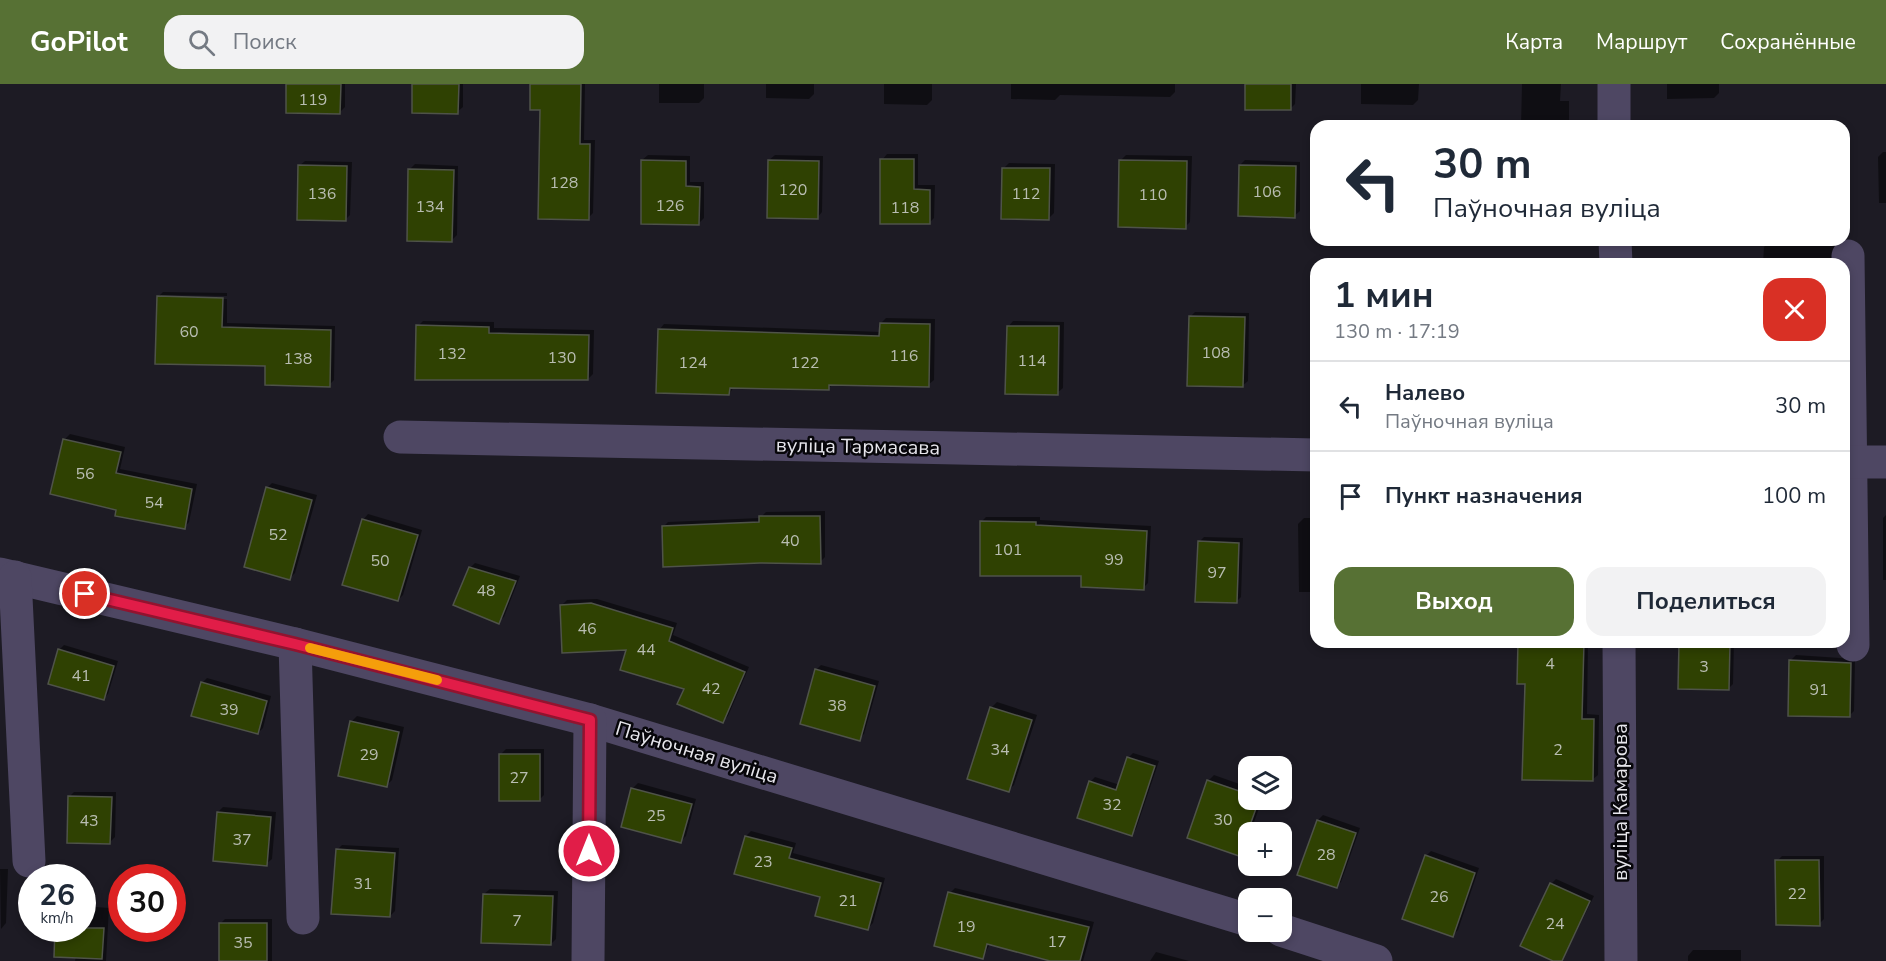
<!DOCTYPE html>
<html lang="ru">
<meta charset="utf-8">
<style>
:root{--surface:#fff;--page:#f2f2f3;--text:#1f2937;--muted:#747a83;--line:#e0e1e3;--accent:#577134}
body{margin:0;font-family:"Nunito Sans",sans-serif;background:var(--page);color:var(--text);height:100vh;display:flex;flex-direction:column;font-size:22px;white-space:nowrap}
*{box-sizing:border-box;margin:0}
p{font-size:20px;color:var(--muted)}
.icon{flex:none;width:33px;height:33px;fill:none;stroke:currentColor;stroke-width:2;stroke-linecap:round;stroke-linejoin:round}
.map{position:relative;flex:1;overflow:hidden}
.panel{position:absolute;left:1310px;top:174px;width:540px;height:390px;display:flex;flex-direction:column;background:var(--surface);border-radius:18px;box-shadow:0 3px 9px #0003}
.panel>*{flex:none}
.top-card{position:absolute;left:1310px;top:36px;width:540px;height:126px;border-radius:18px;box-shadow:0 3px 9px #0003;background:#fff;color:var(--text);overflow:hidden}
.fabs{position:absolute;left:1238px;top:672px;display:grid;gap:12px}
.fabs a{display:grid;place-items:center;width:54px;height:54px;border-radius:12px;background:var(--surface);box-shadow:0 3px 9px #0003;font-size:30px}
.speed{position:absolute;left:18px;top:780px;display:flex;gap:12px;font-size:30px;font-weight:700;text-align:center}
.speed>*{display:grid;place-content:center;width:78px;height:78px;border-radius:50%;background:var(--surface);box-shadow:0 3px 9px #0003;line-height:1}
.speed small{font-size:15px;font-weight:400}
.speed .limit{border:9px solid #d22;background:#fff;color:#111}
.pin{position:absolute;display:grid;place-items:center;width:51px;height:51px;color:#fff;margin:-26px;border:3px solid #fff;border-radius:50%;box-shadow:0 2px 6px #0007}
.me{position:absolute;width:66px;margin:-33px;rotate:0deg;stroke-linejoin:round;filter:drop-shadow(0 0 4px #0008)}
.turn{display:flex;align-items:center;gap:21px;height:126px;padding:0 24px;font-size:27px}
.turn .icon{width:78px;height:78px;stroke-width:2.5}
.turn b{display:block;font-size:42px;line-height:51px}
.round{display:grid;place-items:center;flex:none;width:63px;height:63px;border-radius:18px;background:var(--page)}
.head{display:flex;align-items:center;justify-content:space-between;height:102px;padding:0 24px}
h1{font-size:36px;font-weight:700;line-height:45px}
.action{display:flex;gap:12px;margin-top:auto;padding:12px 24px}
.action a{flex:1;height:69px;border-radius:18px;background:var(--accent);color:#fff;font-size:24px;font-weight:700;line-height:69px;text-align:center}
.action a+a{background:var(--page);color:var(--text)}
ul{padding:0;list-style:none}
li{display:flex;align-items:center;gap:18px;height:90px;padding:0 24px;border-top:2px solid var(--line)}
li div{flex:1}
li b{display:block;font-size:22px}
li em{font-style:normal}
header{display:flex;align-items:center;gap:36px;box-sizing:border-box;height:84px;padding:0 30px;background:var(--accent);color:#fff}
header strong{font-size:28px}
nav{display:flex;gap:33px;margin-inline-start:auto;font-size:21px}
.search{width:420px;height:54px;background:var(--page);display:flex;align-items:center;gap:15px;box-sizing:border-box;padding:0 21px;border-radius:18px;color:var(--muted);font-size:22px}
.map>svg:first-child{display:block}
.shadow{fill:#0007}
.building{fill:#2f4102;stroke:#4f5349;stroke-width:1.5}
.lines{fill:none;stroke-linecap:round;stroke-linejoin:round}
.minor{stroke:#4e4763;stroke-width:33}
.route-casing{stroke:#92132f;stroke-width:15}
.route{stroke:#e11d48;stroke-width:10}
.slow{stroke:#f59e0b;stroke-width:10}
.labels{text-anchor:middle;stroke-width:5;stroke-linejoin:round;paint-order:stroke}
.number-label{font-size:16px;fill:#b9bdb2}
.street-label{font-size:20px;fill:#e7e6ec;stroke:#07060a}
</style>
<header>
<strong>GoPilot</strong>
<div class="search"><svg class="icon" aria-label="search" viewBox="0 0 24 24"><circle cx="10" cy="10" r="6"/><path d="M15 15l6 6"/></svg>Поиск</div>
<nav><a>Карта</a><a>Маршрут</a><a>Сохранённые</a></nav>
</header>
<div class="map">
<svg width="1886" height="877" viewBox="0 0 1886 877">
<rect width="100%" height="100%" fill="#1d1b24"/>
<g class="shadow">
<polygon points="288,0 345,0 345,23 340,28"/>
<polygon points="414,0 463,0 463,23 457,28"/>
<polygon points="532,0 585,0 584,56 595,56 593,129 588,134"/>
<polygon points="659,0 704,0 704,14 699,19 659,19"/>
<polygon points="766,0 814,0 814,10 809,15 766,14"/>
<polygon points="884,0 932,0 932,16 927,21 884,20"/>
<polygon points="1011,0 1175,0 1175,8 1170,13 1060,11 1055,16 1011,15"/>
<polygon points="1247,0 1296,0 1295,20 1290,25"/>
<polygon points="1361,0 1419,0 1418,16 1413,21 1361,20"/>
<polygon points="1522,0 1561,0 1560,17 1569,17 1569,42 1521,42"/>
<polygon points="1667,0 1719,0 1719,9 1714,14 1667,15"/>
<polygon points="1883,68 1886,68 1886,119 1879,119 1878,73"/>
<polygon points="887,70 918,70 918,101 935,101 934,134 929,139 882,76"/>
<polygon points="648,71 690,72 690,98 704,98 704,134 699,139 642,76"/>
<polygon points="775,71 823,72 822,128 817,134 769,76"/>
<polygon points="1126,71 1192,72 1190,138 1185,143 1121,76"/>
<polygon points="1245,76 1300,78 1300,127 1294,132 1240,81"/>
<polygon points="305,77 352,78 350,131 345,136 299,82"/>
<polygon points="1009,79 1055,80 1054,129 1049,134 1004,84"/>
<polygon points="415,80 458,82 457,151 452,156 409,86"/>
<polygon points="1769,158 1836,160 1835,180 1763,180 1764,163"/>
<polygon points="163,208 227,209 227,212 161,211 161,214 227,215 227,239 335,242 334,296 329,301 267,280 158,213"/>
<polygon points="1195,228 1249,229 1248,297 1242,302 1190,233"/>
<polygon points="886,234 935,235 934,296 928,301 833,300 828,305 734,303 729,310 659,246 664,240 881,248 881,239"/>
<polygon points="423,237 494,238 494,244 594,246 593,290 588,295 418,242"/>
<polygon points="1013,237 1064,238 1063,304 1057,309 1008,243"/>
<polygon points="70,350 125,363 120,385 197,400 189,438 184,444 52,409 65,355"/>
<polygon points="272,399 317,411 295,489 290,494 267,404"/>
<polygon points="825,427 825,473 820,478 663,443 668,438 760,434 766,428"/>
<polygon points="368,430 422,446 403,511 398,516 363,436"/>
<polygon points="1886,431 1886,496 1883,496 1883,434"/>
<polygon points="986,433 1040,433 1040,436 1151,442 1148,499 1143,504 1083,491 981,438"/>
<polygon points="1304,434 1316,434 1316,508 1299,508 1298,440"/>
<polygon points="1204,453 1243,454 1241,513 1236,518 1199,458"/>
<polygon points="475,479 520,492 504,533 498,538 470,484"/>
<polygon points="597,515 677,539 673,551 749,583 728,632 723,637 686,604 562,521 567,516"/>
<polygon points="1519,558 1588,558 1587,630 1599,631 1598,691 1592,696 1526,599"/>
<polygon points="1680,558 1734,558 1733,600 1728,605"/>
<polygon points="64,561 118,577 108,610 103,615 59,566"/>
<polygon points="1796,571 1855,575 1854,627 1849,632 1791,576"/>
<polygon points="821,581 879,597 864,650 859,655 816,586"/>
<polygon points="207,594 271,612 263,644 258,649 202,599"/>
<polygon points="997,618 1037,631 1014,701 1009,706 969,694 992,623"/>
<polygon points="357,632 404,643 392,696 387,701 340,690 352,637"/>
<polygon points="506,665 544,665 544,711 539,716 501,670"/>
<polygon points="1133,669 1159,677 1136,745 1131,750 1090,698 1095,693 1120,701 1128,674"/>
<polygon points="1214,691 1248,703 1248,716 1262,716 1244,766 1239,771 1189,753 1209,696"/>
<polygon points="638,699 696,715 686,752 681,757 623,742 633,704"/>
<polygon points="74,708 116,708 115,753 110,758 69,713"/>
<polygon points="223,723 276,728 272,775 266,780 218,728"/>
<polygon points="1323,731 1360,744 1341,798 1336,803 1318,736"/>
<polygon points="751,747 796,759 793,769 885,794 873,839 868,844 822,812 746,752"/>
<polygon points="342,761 399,764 395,827 390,832 337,766"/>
<polygon points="1431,767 1479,784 1458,846 1453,851 1426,772"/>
<polygon points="1782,772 1824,772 1824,835 1819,840 1777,777"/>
<polygon points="0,785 8,785 6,839 1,845"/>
<polygon points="1556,795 1594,812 1562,877 1556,877 1551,800"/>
<polygon points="955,804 1094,838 1083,877 1056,877 990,860 983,873 950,809"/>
<polygon points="490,805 558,807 556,855 551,860 484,810"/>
<polygon points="82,822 109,824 106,877 75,877 82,844"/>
<polygon points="225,835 272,835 272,877 220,877 220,840"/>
<polygon points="1693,866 1741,866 1741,877 1688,877 1688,872"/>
<polygon points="1156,868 1189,877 1150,877"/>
</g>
<g class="building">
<polygon points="286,0 341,0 340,30 286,29"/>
<polygon points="412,0 459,0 458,30 412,29"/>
<polygon points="530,0 581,0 580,60 590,60 589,136 538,135 540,26 530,26"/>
<rect x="1245" y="0" width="46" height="26"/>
<polygon points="880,75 914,75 914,105 930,106 930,140 880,140"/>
<polygon points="641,76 686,77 686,102 700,103 699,141 641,140"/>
<polygon points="768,76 819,77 818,135 767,134"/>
<polygon points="1119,76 1187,77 1186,145 1118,143"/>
<polygon points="298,81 347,82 346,137 297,136"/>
<polygon points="1239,81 1296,82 1295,134 1238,132"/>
<polygon points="1002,84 1050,84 1049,136 1001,135"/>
<polygon points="408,85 454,86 452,158 407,157"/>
<polygon points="157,212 223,214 222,243 331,246 330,303 265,301 265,282 155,280"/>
<polygon points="1189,232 1245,233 1243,303 1187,302"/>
<polygon points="880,239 930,240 929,303 829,301 829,306 730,304 729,311 656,309 658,245 879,252"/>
<polygon points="416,241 489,243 489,249 589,251 588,296 415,296"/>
<polygon points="1007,242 1059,242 1058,311 1005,310"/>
<polygon points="63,355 121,368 116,389 192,405 185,445 115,432 116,426 50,410"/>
<polygon points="266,403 312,416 290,496 244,483"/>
<polygon points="759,432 820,432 821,480 760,479 663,483 662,442 759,438"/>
<polygon points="362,435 418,451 398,517 342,501"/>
<polygon points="980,437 1036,438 1036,441 1147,447 1144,506 1081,503 1081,492 980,492"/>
<polygon points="1198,457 1239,459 1237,519 1195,518"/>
<polygon points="469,483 516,497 499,540 453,521"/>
<polygon points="591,519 673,544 669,557 745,588 723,639 677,620 684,605 620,586 626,566 562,569 560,521"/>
<polygon points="1518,558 1584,558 1582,635 1594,635 1593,697 1522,696 1525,600 1517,600"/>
<polygon points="1679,558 1730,558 1729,606 1678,605"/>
<polygon points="58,565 114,582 104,616 48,600"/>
<polygon points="1789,576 1851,579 1850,633 1788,632"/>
<polygon points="815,585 875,602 860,657 800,640"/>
<polygon points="201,598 267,617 258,650 191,632"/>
<polygon points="990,623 1032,636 1009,708 967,695"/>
<polygon points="350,637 399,648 387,703 338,692"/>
<rect x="499" y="670" width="41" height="47"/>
<polygon points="1127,673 1155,682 1132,752 1077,734 1089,697 1116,706"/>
<polygon points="1207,696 1248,710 1248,716 1259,716 1239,772 1187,754"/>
<polygon points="631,704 692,720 681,759 621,743"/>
<polygon points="68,712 112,713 110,760 67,759"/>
<polygon points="217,728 271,733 267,782 213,777"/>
<polygon points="1317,736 1356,749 1337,804 1297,791"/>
<polygon points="745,752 792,764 789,774 881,799 868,846 815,832 820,813 734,790"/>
<polygon points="336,765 395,769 390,833 331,830"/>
<polygon points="1425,771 1475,789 1453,853 1402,835"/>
<polygon points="1775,776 1819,776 1820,842 1776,841"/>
<polygon points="1550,799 1590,817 1562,877 1553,877 1520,862"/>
<polygon points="948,808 1089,843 1080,877 1050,877 987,860 983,875 934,862"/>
<polygon points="483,810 553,812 551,861 481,859"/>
<rect x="219" y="839" width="48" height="38"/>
<polygon points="55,844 104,844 102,875 54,873"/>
</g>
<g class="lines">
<g class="minor">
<polyline points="1614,0 1614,42"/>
<polyline points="1615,156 1616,180"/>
<polyline points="1848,172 1853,561"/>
<polyline points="400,353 1316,371"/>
<polyline points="1844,378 1886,378"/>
<polyline points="0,490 295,560 590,636 1248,836"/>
<polyline points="15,493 29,777"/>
<polyline points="1619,558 1621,877"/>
<polyline points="295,560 303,834"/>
<polyline points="1281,846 1376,877"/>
<polyline points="588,877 590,636"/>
</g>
</g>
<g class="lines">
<g class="route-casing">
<polyline id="route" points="85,510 295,560 590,636 589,767"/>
</g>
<use href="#route" class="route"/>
<polyline class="slow" points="310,564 437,596"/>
</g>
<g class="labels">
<g class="number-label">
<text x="313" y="21">119</text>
<text x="564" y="104">128</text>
<text x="793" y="111">120</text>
<text x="1267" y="113">106</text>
<text x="322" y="115">136</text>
<text x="1026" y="115">112</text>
<text x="1153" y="116">110</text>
<text x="670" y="127">126</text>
<text x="430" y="128">134</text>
<text x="905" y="129">118</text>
<text x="189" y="253">60</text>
<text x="1216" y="274">108</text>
<text x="452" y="275">132</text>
<text x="904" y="277">116</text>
<text x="562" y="279">130</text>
<text x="298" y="280">138</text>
<text x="1032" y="282">114</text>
<text x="693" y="284">124</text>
<text x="805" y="284">122</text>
<text x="85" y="395">56</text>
<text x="154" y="424">54</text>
<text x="278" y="456">52</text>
<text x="790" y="462">40</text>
<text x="1008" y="471">101</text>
<text x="1114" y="481">99</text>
<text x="380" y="482">50</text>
<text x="1217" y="494">97</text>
<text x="486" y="512">48</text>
<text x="587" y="550">46</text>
<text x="646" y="571">44</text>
<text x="1550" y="585">4</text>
<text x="1704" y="588">3</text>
<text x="81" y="597">41</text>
<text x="711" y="610">42</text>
<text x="1819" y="611">91</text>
<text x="837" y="627">38</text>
<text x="229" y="631">39</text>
<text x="1000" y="671">34</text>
<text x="1558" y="671">2</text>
<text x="369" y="676">29</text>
<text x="519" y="699">27</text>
<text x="1112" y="726">32</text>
<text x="656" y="737">25</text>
<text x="1223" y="741">30</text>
<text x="89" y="742">43</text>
<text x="242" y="761">37</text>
<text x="1326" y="776">28</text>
<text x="763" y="783">23</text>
<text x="363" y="805">31</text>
<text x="1797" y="815">22</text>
<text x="1439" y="818">26</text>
<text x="848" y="822">21</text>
<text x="517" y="842">7</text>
<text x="1555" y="845">24</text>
<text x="966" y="848">19</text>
<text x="1057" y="863">17</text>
<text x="243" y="864">35</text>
</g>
<g class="street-label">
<text transform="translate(858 362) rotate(1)" y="7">вуліца Тармасава</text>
<text transform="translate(697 668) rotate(17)" y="7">Паўночная вуліца</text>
<text transform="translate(1620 718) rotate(-90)" y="7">вуліца Камарова</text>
</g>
</g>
</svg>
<div class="fabs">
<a><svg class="icon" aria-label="layers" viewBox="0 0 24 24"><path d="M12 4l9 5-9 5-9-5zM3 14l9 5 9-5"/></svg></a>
<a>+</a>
<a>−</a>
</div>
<div class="speed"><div>26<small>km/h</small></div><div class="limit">30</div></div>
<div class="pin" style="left:85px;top:510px;background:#d93025"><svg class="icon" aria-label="arrive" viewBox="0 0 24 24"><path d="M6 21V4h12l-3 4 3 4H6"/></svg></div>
<svg class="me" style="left:589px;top:767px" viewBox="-20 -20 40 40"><circle r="17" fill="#e11d48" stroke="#fff" stroke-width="3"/><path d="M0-11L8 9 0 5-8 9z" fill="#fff"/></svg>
<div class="top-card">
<div class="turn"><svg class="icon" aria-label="left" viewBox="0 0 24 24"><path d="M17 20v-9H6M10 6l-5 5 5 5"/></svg><div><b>30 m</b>Паўночная вуліца</div></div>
</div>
<section class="panel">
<div class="head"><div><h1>1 мин</h1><p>130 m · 17:19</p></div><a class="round" style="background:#d93025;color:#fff"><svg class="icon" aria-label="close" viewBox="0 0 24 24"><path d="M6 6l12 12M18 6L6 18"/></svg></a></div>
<ul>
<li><svg class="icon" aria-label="left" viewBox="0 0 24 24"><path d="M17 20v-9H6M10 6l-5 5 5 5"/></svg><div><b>Налево</b><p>Паўночная вуліца</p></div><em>30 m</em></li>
<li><svg class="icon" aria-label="arrive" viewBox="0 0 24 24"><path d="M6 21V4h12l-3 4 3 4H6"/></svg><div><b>Пункт назначения</b></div><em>100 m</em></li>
</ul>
<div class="action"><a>Выход</a><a>Поделиться</a></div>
</section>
</div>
